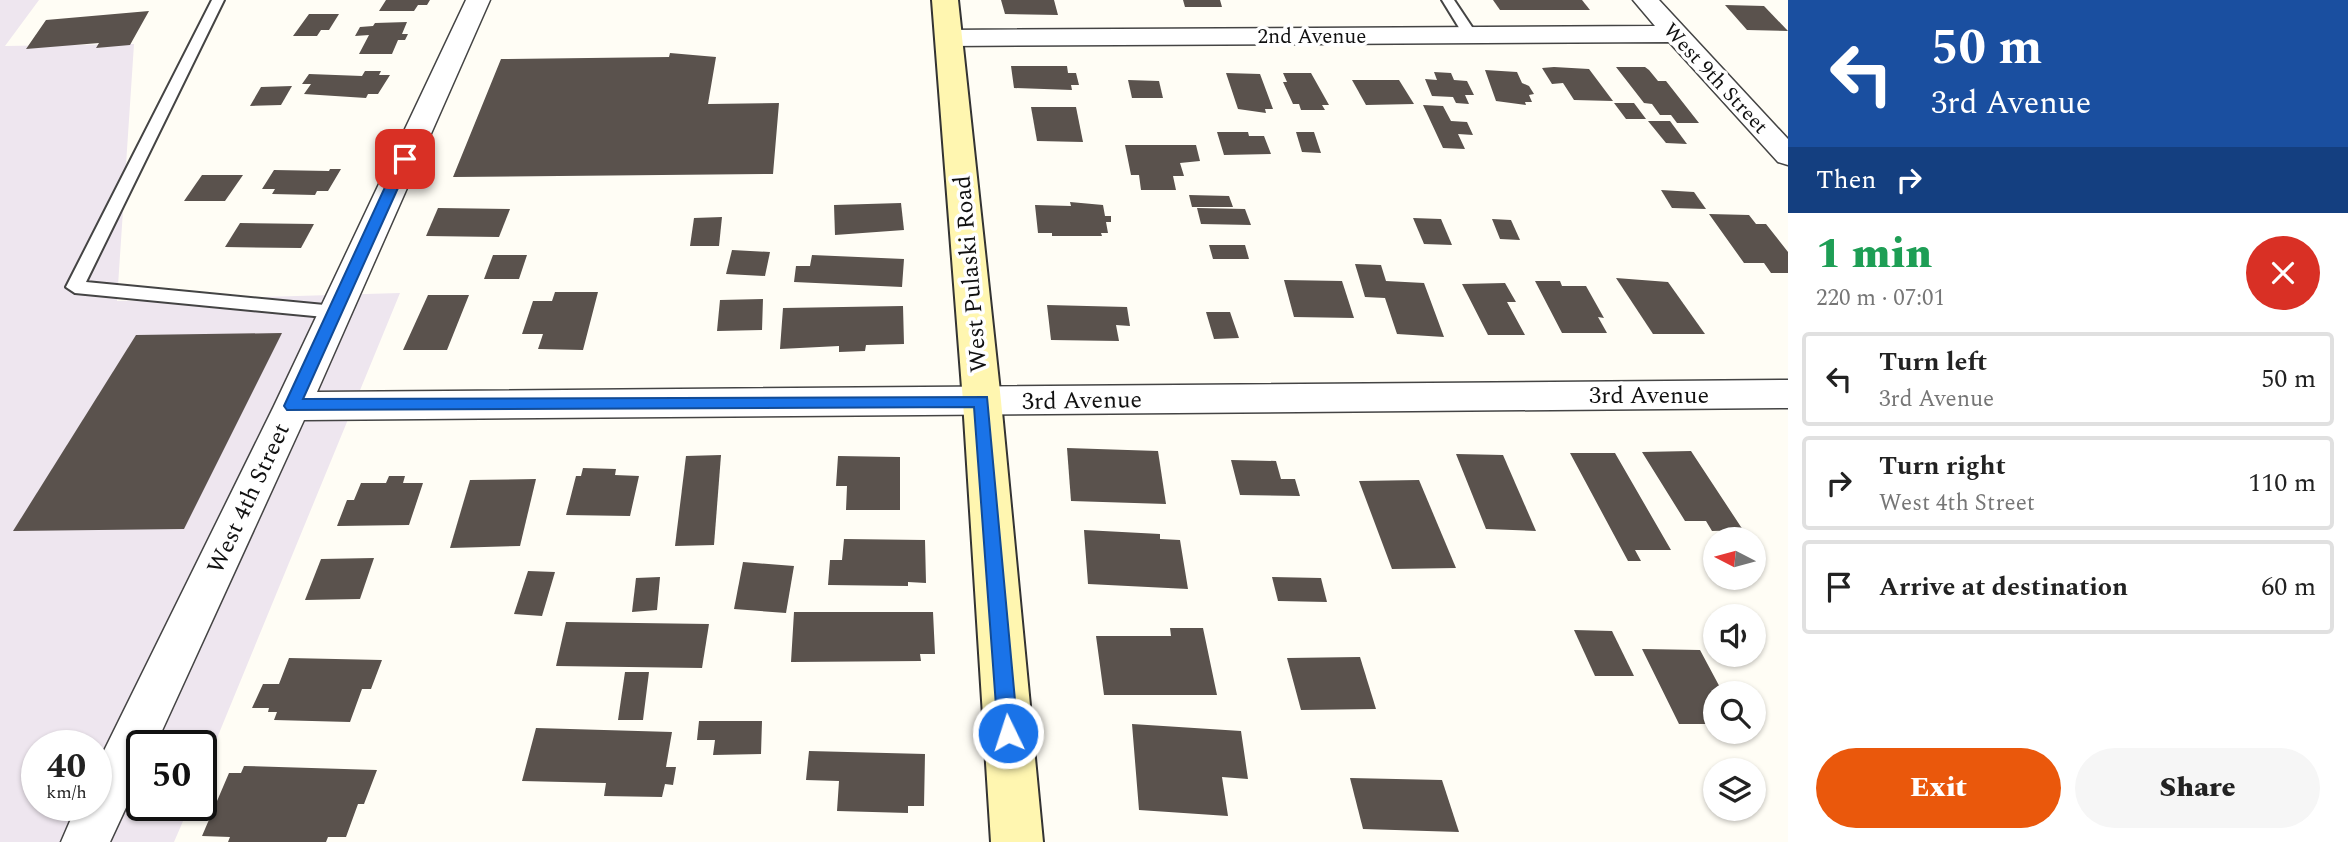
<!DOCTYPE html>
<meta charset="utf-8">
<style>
:root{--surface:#fff;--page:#f6f6f6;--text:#222;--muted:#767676;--line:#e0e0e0;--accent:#ea580c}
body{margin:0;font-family:Spectral,serif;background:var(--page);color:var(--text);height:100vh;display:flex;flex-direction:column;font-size:26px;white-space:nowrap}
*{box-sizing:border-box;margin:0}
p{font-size:23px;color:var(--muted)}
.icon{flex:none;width:38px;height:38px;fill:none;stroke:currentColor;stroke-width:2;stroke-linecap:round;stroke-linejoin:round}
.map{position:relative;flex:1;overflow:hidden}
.panel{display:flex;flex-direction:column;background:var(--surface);width:560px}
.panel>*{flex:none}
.top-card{background:#1a4fa0;color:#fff;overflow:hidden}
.needle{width:46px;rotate:276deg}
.buttons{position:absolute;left:1703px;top:527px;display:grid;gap:14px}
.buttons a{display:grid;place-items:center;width:63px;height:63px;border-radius:50%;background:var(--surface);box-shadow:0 2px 5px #0004;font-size:35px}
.speed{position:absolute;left:21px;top:730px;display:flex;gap:14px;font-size:35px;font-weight:700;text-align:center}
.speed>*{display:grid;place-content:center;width:91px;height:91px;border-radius:50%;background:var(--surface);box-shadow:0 2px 5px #0004;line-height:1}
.speed small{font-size:18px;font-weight:400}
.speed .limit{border:4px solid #111;border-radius:10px;background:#fff;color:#111}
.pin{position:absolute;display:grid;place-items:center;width:60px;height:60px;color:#fff;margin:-30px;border-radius:14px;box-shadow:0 4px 10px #0006}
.me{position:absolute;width:77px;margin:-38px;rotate:356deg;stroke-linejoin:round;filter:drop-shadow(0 0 5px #0008)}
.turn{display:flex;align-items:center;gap:24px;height:147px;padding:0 28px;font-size:32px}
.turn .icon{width:91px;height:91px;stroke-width:2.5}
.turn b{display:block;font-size:49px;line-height:60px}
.then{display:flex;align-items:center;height:66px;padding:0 28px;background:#0003;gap:14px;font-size:26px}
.round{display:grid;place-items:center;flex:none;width:74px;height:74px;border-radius:37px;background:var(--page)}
.summary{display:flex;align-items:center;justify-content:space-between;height:119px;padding:0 28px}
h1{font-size:42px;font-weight:800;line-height:52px;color:#1e9e55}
.action{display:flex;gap:14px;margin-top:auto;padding:14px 28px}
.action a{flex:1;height:80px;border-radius:42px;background:var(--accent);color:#fff;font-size:28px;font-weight:800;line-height:80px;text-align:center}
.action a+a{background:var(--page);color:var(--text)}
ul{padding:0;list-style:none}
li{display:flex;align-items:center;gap:21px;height:94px;margin:0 14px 10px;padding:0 14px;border:4px solid var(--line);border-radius:7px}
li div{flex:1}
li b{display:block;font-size:26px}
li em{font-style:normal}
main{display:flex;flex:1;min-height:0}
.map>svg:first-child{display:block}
.industrial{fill:#eee6ef;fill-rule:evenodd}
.building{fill:#5a524d}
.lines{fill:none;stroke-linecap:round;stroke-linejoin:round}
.lane-casing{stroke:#444;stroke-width:4}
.street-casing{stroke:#444;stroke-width:3}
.secondary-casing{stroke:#333;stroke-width:4}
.lane{fill:#fff;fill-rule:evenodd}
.street{fill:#fff;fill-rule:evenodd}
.secondary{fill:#fff6b0;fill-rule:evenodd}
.route{fill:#1a73e8;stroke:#114b97;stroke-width:2}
.labels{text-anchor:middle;stroke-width:7;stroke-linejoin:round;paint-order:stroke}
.far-street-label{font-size:21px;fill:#111;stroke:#fff}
.street-label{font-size:24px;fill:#111;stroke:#fff}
</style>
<main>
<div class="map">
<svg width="1788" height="842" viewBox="0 0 1788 842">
<rect width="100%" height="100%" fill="#fffdf5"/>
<path class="industrial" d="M0,0H39L5,46L134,44L117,301L400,293L201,777V746H142V805H190L174,842H0ZM37,746H96V805H37Z"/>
<g class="building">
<polygon points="386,0 430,0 427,5 418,5 414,11 379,11"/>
<polygon points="1001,0 1054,0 1058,15 1005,14"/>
<polygon points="1183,0 1220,0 1222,7 1185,7"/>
<polygon points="1493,0 1582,0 1590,10 1500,10"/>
<polygon points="1725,5 1764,6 1788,31 1747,30"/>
<polygon points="149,11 130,45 96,48 99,43 26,49 46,20"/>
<polygon points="309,14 339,14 329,30 321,30 317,36 293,36"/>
<polygon points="407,22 402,34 408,34 405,40 398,40 392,54 359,54 369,35 355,36 360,27 373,26 375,23"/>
<polygon points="670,53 716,57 708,104 779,103 773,174 453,177 501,59 669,57"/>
<polygon points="1011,66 1067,66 1068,73 1076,73 1079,85 1071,85 1072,90 1014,88"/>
<polygon points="1554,67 1589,69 1613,101 1574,100 1563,83 1552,84 1542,68"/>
<polygon points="1616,67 1645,67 1649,70 1658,81 1666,81 1699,123 1677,123 1671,115 1660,115 1652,104 1644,103"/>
<polygon points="1485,70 1517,72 1522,83 1529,86 1534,94 1529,95 1532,102 1525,102 1526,105 1496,101"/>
<polygon points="365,71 381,71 379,75 390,75 378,94 368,94 366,98 304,94 311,84 302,84 309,74 362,76"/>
<polygon points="1434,72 1451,73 1454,80 1467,81 1474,95 1465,95 1469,104 1456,103 1453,97 1432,96 1425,79 1437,80"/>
<polygon points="1226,73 1260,74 1273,109 1265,109 1266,113 1238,109"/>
<polygon points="1283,73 1311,73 1329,105 1322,105 1325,110 1301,110 1299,104 1293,104 1283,82 1287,82"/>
<polygon points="1128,80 1159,81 1163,98 1132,98"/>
<polygon points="1352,80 1399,80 1414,104 1366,105"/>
<polygon points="292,86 281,105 250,106 261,87"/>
<polygon points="1614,103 1634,103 1646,119 1626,119"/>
<polygon points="1423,105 1443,106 1451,121 1467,122 1473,135 1458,134 1465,149 1443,148"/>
<polygon points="1031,107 1076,107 1083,142 1037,141"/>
<polygon points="1648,121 1670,121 1687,144 1666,143"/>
<polygon points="1217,132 1248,132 1249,136 1264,136 1271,154 1224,155"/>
<polygon points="1296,132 1314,132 1321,153 1302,152"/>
<polygon points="1125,145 1196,145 1200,161 1180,163 1184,176 1173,176 1176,190 1141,190 1139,175 1131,175"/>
<polygon points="330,169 341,169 328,191 317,191 315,195 272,194 275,189 262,189 274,170 329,171"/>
<polygon points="202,175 243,175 225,201 184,201"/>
<polygon points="1661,190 1694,192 1706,209 1672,208"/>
<polygon points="1189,195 1229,196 1233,207 1192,207"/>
<polygon points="1070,202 1103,205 1105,216 1111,216 1111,222 1106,222 1108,233 1101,233 1102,236 1052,236 1052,233 1038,233 1035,205 1071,206"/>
<polygon points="901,203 904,230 835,235 834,205"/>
<polygon points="438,208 510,209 499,237 426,236"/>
<polygon points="1197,208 1245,209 1251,225 1201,224"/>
<polygon points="1709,214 1749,215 1756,224 1766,224 1788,252 1788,273 1771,273 1764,263 1744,263"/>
<polygon points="722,217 719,246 690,246 694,218"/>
<polygon points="1413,218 1441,219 1452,245 1424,244"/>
<polygon points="1492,219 1511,220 1520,240 1500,239"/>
<polygon points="240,223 314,224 301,248 225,247"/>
<polygon points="1209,245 1245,245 1249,259 1213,259"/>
<polygon points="732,250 770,252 765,276 726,274"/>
<polygon points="493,255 527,255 519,279 484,279"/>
<polygon points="812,255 904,259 902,287 794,282 796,266 810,266"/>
<polygon points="1355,264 1381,265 1386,281 1424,283 1444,337 1397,334 1385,298 1365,297"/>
<polygon points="1616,278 1668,282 1705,334 1653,334"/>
<polygon points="1284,280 1342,281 1354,318 1294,317"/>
<polygon points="1535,281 1560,281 1562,286 1586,286 1604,318 1598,317 1607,333 1562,333"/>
<polygon points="1505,283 1516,302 1507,302 1525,335 1488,335 1462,284"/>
<polygon points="555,292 598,292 583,350 538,349 543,334 522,334 533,301 552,301"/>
<polygon points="428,295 469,295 447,350 403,350"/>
<polygon points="763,299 762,330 717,331 720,300"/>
<polygon points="1047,305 1127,307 1130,326 1116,325 1119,341 1051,340"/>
<polygon points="903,306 904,344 866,345 865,351 839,352 839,346 780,349 783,308"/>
<polygon points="1206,312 1230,312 1239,338 1214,339"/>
<polygon points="282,333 184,529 13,531 136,335"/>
<polygon points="1067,448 1158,451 1166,504 1071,501"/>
<polygon points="1691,451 1743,530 1712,531 1706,521 1685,521 1642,452"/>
<polygon points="1570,453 1615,453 1671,550 1635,550 1641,561 1628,561"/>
<polygon points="1456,454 1503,455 1536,531 1486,529"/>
<polygon points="721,455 714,545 675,546 686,456"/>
<polygon points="838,456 900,457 900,510 846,510 847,486 836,486"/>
<polygon points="1231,460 1276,461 1281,479 1295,479 1300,496 1240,495"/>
<polygon points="583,468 616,469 615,475 639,476 630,516 566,515 576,476 581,476"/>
<polygon points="389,476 405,476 403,483 423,483 409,525 337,526 347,500 354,500 361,483 386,483"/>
<polygon points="536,479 520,546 450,548 470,480"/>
<polygon points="1419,480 1456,568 1392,569 1359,481"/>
<polygon points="1084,530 1160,534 1160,539 1180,540 1188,589 1088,584"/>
<polygon points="844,539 925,540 926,583 908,582 908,586 828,585 830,560 842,560"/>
<polygon points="374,558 360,599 305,600 321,559"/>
<polygon points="743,562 794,566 786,613 734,609"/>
<polygon points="528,571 555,572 542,616 514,614"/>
<polygon points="660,577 657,610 632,612 636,578"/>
<polygon points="1272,577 1321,578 1327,602 1278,601"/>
<polygon points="794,612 933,612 935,654 920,654 921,661 791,662"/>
<polygon points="566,622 709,624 702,668 556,666"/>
<polygon points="1170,628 1203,628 1217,695 1104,695 1096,636 1171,636"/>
<polygon points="1574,630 1612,631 1634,676 1595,676"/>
<polygon points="1642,649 1700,650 1723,693 1715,693 1715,724 1679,724"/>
<polygon points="1360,657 1376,709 1301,710 1287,658"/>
<polygon points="289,658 382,660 371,689 362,689 350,722 274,720 277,712 268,712 269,708 252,708 263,684 279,684"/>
<polygon points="625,672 649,672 643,720 618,720"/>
<polygon points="699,721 762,721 761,754 713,755 715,740 697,740"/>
<polygon points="1132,724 1241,731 1248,779 1222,777 1228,816 1139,810"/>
<polygon points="536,728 672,732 666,767 676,767 673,785 665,784 662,797 604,796 606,783 522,781"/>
<polygon points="809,751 925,754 924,806 908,806 908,813 837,811 839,781 806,780"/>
<polygon points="244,766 377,770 364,804 358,804 346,837 328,837 326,842 228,842 230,837 202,836 229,773 241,773"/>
<polygon points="1350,778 1442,780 1459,832 1363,829"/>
</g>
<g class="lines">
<g class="lane-casing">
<g id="lane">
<polygon points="212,0 224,0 86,282 335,306 341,308 344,312 341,316 335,318 75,293 66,287"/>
<polygon points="1442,0 1454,0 1478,36 1476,39 1466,39"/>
</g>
</g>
<g class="street-casing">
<g id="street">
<polygon points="466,0 490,0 317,392 1788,380 1788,408 304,420 155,746 142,746 142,773 110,842 61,842 77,805 96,805 96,767 274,406"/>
<polygon points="1633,0 1659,0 1788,139 1788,165 1778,162 1669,42 948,46 939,43 935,38 939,33 948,30 1655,26"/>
</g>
</g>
<g class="secondary-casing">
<polygon id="secondary" points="932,0 958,0 1001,401 1043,842 991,842 963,401"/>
</g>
<use href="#lane" class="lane"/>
<use href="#street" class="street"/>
<use href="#secondary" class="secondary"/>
</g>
<polygon class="route" points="405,155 411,159 303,399 987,397 1018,733 1015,740 1008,743 1001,740 998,733 974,407 287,410 284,406 398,159"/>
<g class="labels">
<g class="far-street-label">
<text x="1312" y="43">2nd Avenue</text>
<text transform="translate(1716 78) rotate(47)" y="7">West 9th Street</text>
</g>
<g class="street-label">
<text transform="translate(970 274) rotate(-95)" y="8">West Pulaski Road</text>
<text x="1649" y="403">3rd Avenue</text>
<text transform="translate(1082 400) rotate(-1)" y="8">3rd Avenue</text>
<text transform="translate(248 498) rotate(-65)" y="8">West 4th Street</text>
</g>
</g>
</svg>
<div class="buttons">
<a><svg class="needle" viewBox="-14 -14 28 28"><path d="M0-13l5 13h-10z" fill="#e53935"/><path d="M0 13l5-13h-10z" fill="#767676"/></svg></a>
<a><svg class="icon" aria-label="sound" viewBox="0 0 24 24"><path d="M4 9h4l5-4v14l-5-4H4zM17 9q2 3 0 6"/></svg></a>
<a><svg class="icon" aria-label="search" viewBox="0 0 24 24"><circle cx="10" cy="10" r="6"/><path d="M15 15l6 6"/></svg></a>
<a><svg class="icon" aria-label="layers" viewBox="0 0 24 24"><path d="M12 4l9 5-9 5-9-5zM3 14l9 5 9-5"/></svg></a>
</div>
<div class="speed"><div>40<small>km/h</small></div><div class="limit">50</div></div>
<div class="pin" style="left:405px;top:159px;background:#d93025"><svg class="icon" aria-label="arrive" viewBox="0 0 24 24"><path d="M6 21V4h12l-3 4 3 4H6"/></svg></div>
<svg class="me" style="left:1008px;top:733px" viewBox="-20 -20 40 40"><circle r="17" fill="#1a73e8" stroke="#fff" stroke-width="3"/><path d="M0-11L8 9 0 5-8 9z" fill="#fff"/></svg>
</div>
<section class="panel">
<div class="top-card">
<div class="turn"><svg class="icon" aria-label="left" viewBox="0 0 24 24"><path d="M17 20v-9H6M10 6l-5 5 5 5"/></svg><div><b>50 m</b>3rd Avenue</div></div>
<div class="then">Then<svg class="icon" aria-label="right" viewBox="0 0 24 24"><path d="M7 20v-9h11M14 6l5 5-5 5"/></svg></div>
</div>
<div class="summary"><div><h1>1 min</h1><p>220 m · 07:01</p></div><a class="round" style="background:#d93025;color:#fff"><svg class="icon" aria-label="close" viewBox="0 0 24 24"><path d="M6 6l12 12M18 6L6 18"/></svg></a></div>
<ul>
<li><svg class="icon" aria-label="left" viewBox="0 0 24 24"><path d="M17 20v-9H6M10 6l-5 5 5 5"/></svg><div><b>Turn left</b><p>3rd Avenue</p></div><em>50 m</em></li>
<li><svg class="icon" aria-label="right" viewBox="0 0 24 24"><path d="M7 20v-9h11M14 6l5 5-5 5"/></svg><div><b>Turn right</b><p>West 4th Street</p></div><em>110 m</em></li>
<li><svg class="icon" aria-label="arrive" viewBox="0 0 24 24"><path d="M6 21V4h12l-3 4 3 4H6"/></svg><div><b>Arrive at destination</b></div><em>60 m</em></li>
</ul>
<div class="action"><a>Exit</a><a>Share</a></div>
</section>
</main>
